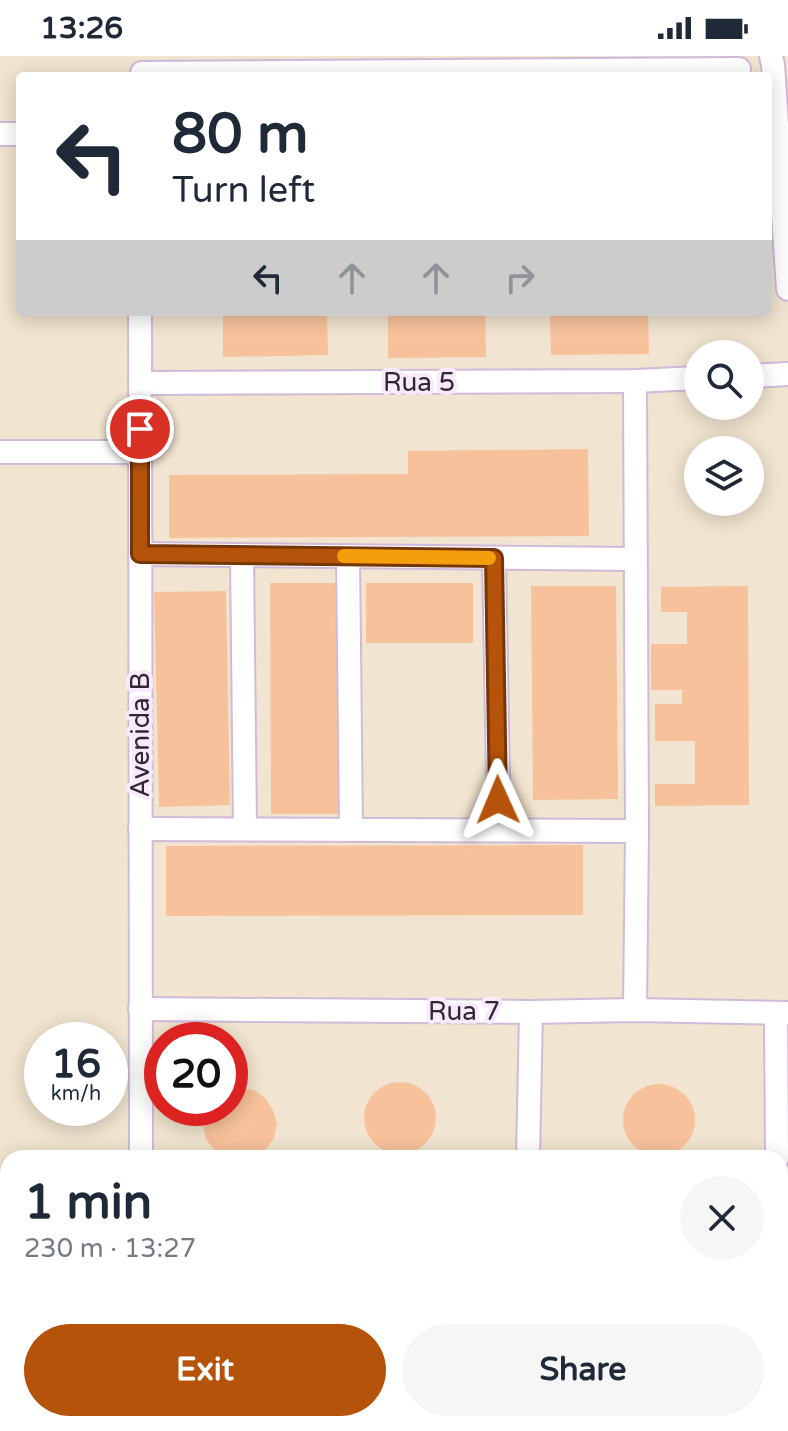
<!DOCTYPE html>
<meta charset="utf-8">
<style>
:root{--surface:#fff;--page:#f6f6f7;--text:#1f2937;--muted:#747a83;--accent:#b45309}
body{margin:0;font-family:"Varela Round",sans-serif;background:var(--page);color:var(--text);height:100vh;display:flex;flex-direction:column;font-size:30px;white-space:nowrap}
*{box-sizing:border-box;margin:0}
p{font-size:26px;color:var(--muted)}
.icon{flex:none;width:44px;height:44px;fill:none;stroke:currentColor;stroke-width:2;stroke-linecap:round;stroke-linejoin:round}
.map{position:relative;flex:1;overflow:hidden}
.side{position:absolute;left:0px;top:1094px;width:788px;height:282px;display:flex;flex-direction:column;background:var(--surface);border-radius:24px 24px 0 0;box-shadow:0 4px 20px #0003}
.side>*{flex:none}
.top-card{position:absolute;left:16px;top:16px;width:756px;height:244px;border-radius:8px;box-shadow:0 4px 20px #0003;background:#fff;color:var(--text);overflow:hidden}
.buttons{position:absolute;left:684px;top:284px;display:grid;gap:16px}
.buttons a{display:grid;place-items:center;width:80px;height:80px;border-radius:50%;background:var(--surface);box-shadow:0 4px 20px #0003;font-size:40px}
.speed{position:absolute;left:24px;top:966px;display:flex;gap:16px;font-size:40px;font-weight:700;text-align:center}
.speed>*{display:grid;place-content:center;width:104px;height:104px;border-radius:50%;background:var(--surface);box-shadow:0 4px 20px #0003;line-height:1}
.speed small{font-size:20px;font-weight:400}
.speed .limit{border:12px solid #d22;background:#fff;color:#111}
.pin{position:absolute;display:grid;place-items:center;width:68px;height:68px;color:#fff;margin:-34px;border:4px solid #fff;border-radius:50%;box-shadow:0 2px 8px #0007}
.me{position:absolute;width:88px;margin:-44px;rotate:359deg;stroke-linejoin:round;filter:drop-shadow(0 0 6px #0008)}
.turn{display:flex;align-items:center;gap:28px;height:168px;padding:0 24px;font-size:36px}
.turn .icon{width:104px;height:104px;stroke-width:2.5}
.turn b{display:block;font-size:56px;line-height:68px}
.lanes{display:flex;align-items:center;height:76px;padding:0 24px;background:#0003;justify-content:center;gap:40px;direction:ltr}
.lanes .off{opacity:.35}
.round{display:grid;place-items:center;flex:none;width:84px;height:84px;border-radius:42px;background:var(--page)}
.overview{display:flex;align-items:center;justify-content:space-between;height:136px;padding:0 24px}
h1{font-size:48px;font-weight:700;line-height:60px}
.primary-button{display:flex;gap:16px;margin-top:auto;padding:16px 24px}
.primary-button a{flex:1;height:92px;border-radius:48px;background:var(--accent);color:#fff;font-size:32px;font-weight:700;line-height:92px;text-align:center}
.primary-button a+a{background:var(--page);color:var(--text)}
.status{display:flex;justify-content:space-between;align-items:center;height:56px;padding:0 40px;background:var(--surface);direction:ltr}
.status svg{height:22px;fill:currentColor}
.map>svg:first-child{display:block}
.industrial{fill:#f1e4d0;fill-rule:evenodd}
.building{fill:#f7c29b}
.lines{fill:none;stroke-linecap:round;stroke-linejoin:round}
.minor-casing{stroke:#d1bad9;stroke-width:26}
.minor{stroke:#fff;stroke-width:22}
.route-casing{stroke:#753606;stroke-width:20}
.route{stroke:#b45309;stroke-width:14}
.slow{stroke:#f59e0b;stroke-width:14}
.labels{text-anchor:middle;stroke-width:8;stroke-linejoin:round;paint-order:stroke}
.street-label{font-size:26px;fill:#302733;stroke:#f8eafd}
</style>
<div class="status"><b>13:26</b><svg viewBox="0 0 49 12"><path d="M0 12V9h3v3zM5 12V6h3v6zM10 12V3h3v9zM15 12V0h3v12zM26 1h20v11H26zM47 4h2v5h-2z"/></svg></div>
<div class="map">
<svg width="788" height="1375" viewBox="0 0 788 1375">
<rect width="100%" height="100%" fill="#f8eafd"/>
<path class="industrial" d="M0,0H788V1375H0ZM20,20H768V256H20ZM698,298H750V350H698ZM698,394H750V446H698ZM42,984H110V1052H42ZM162,984H230V1052H162ZM8,1102H780V1368H8Z"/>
<g class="building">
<polygon points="223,256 327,256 328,299 223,301"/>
<polygon points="388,256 485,256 486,301 388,302"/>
<polygon points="550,256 648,256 649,298 551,299"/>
<polygon points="588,393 589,480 169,482 169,419 408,418 408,395"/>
<polygon points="270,527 340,527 340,758 271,758"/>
<rect x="366" y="527" width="107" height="60"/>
<polygon points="531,530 616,530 618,743 533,744"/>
<polygon points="748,530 749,749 655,750 655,728 695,728 695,685 655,685 655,648 682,648 682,634 651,634 651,588 687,588 687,556 661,556 661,531"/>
<polygon points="226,535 230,749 159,751 154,536"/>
<polygon points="583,789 583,859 166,860 166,790"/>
<circle cx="400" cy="1062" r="36"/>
<circle cx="659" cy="1064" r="36"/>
<polygon points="239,1032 254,1034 265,1042 273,1054 277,1068 274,1082 266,1093 255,1102 226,1102 215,1095 206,1083 203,1069 208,1052 230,1052 230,1034"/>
</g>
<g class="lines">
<g class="minor-casing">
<g id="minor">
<polyline points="771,0 773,9 788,233"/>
<polyline points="142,17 739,13"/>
<polyline points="0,78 20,78"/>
<polyline points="140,256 141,1102"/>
<polyline points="750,320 788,318"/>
<polyline points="635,325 637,775"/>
<polyline points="140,327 635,325 698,322"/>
<polyline points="0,396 140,396"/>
<polyline points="140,498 635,503"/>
<polyline points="242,499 245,773"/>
<polyline points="348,500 351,774"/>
<polyline points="494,502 499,774"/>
<polyline points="140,773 637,775 635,954"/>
<polyline points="140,953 531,956 635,954 788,957"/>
<polyline points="776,958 777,1102"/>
<polyline points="528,1102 531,956"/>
<polyline points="780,1339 780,1375"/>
<polyline points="141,1368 141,1375"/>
<polyline points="523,1375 523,1368"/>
</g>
</g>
<use href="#minor" class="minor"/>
</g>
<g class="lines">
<g class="route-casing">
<polyline id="route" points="140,373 140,498 494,502 498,744"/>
</g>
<use href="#route" class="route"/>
<polyline class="slow" points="344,500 489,502"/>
</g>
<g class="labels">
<g class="street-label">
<text x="419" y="335">Rua 5</text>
<text transform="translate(140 679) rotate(-90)" y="9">Avenida B</text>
<text x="464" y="964">Rua 7</text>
</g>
</g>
</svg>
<div class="buttons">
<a><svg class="icon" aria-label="search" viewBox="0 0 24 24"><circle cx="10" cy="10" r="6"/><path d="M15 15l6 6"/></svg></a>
<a><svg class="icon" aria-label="layers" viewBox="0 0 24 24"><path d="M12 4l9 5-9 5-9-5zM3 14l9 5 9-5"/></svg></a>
</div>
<div class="speed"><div>16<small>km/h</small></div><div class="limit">20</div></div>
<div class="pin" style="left:140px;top:373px;background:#d93025"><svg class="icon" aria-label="arrive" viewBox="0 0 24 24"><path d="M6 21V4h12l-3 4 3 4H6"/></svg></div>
<svg class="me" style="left:498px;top:744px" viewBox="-20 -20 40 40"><path d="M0-17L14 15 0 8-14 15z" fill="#b45309" stroke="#fff" stroke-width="4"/></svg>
<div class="top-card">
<div class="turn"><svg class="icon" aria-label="left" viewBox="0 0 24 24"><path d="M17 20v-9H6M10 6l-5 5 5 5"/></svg><div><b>80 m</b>Turn left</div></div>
<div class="lanes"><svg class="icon" aria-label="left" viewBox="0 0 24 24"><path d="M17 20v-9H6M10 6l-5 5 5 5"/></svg><svg class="icon off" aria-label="ahead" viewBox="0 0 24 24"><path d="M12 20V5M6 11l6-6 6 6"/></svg><svg class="icon off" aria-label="ahead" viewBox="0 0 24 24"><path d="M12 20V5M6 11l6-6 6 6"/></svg><svg class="icon off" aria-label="right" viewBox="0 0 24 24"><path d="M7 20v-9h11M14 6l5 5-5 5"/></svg></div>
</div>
<section class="side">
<div class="overview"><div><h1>1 min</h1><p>230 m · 13:27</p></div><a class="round"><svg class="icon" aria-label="close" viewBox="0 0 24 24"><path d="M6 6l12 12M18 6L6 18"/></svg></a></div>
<div class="primary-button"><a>Exit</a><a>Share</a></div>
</section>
</div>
